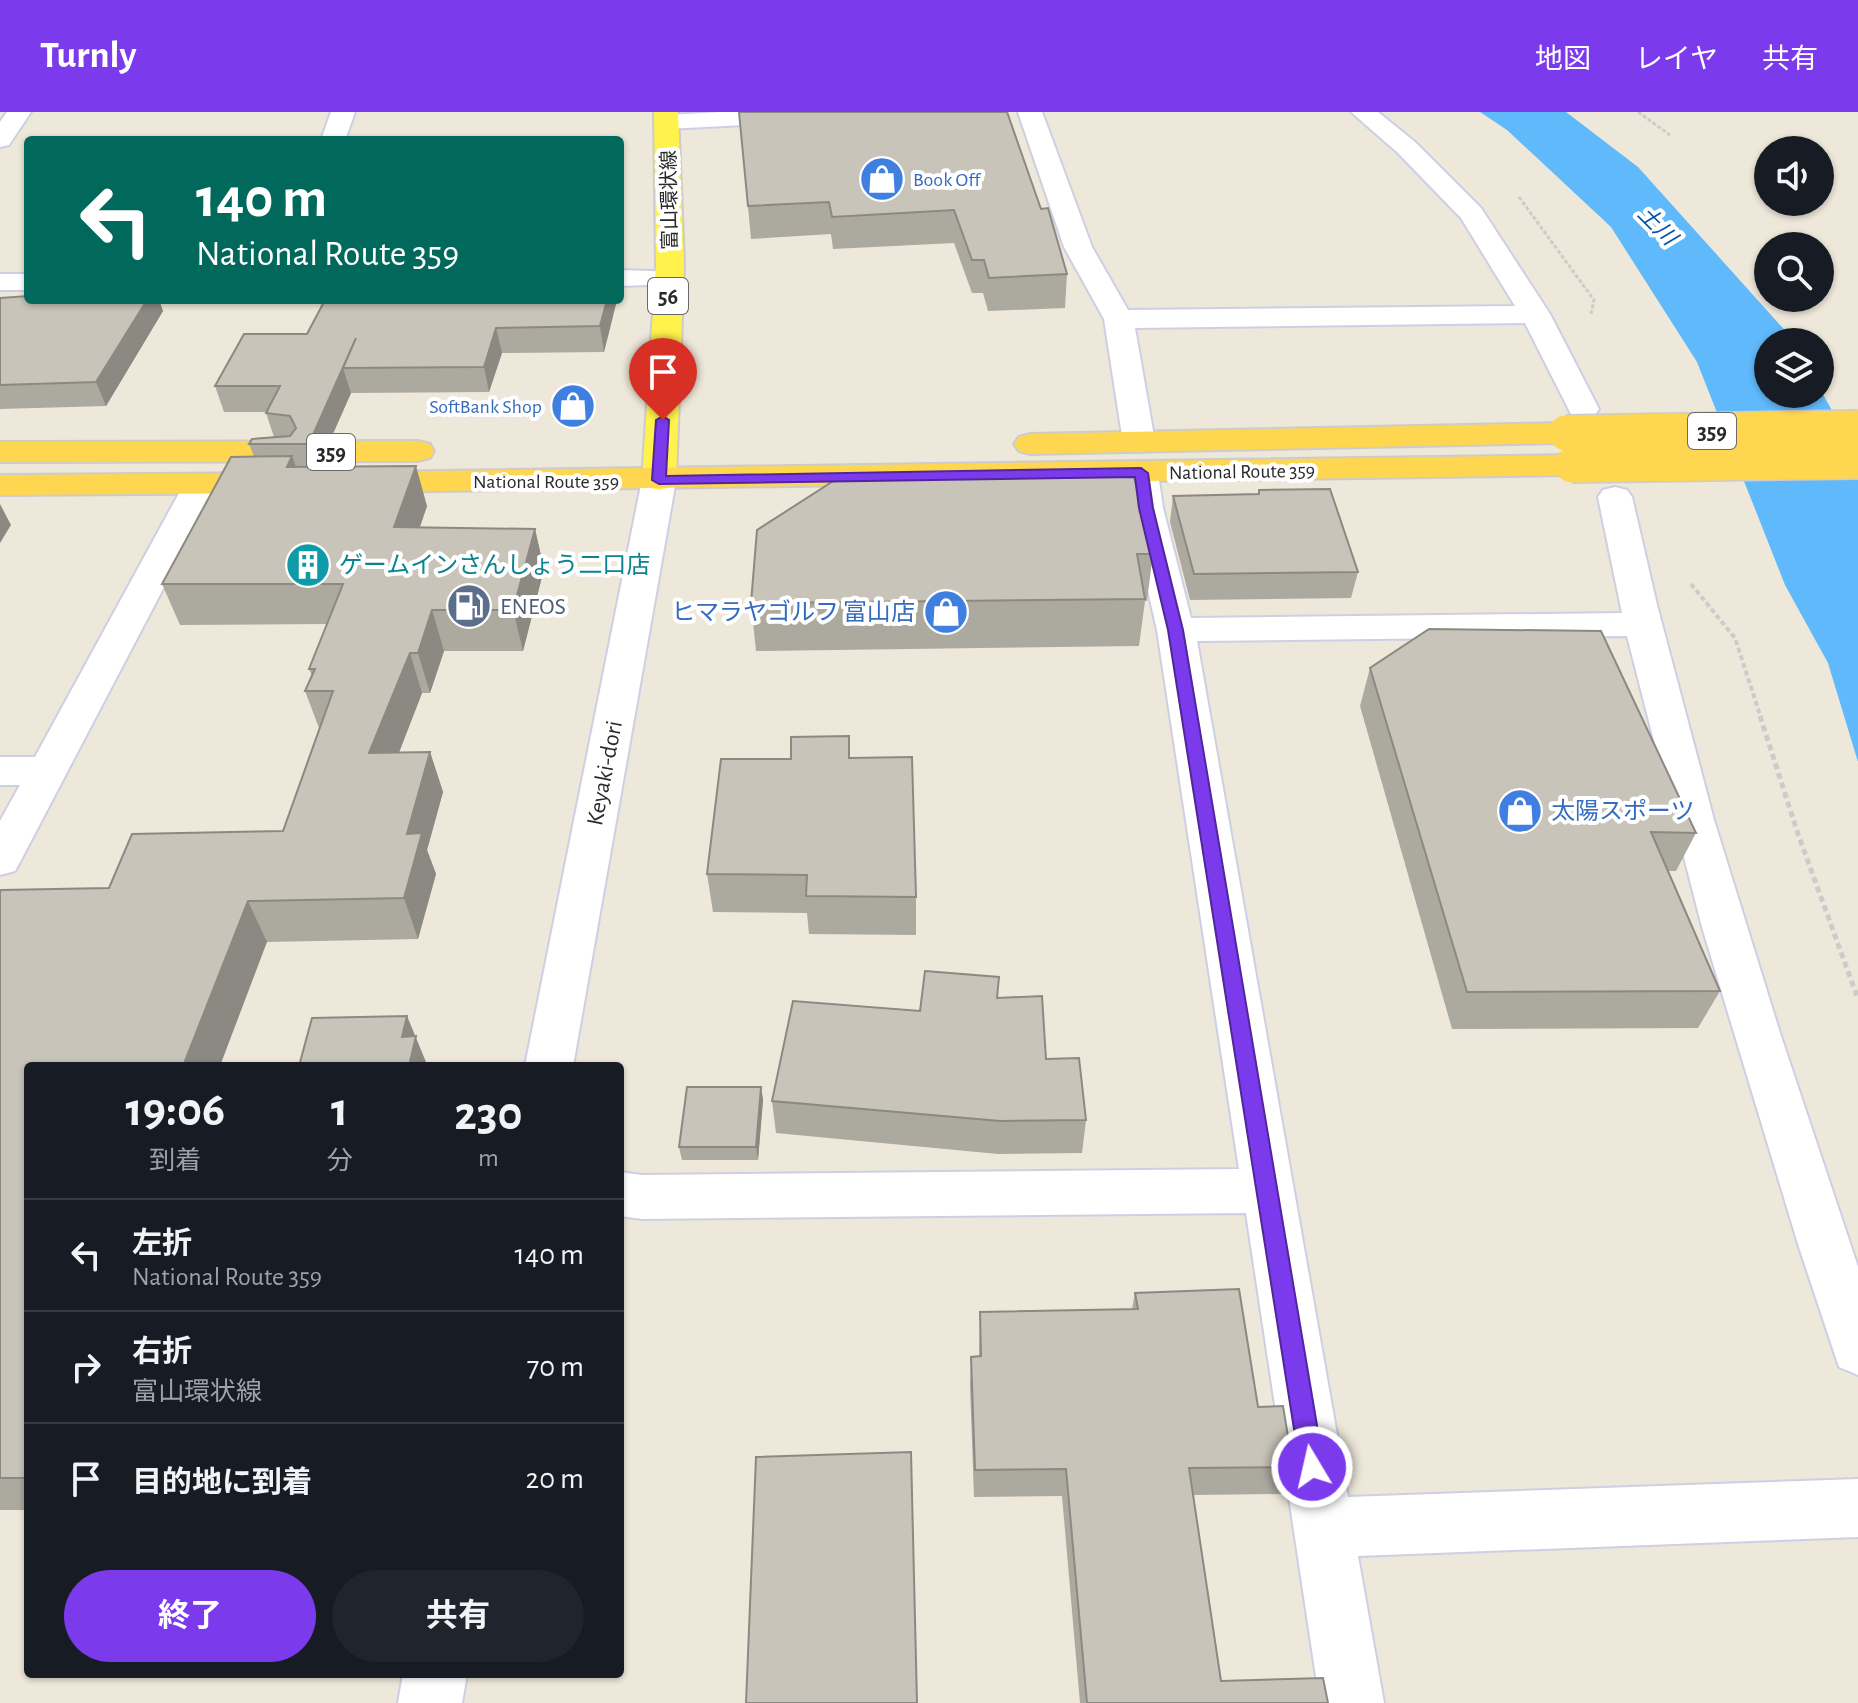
<!DOCTYPE html>
<html lang="ja">
<meta charset="utf-8">
<style>
:root{--surface:#171b24;--page:#20242c;--text:#f1f3f6;--muted:#9ea1a6;--line:#363941;--accent:#7c3aed}
body{margin:0;font-family:"Alegreya Sans","Noto Sans JP",sans-serif;background:var(--page);color:var(--text);height:100vh;display:flex;flex-direction:column;font-size:30px;white-space:nowrap}
*{box-sizing:border-box;margin:0}
p{font-size:26px;color:var(--muted)}
.icon{flex:none;width:44px;height:44px;fill:none;stroke:currentColor;stroke-width:2;stroke-linecap:round;stroke-linejoin:round}
.map{position:relative;flex:1;overflow:hidden}
.side{position:absolute;left:24px;top:950px;width:600px;height:616px;display:flex;flex-direction:column;background:var(--surface);border-radius:8px;box-shadow:0 2px 6px #0004}
.side>*{flex:none}
.hud{position:absolute;left:24px;top:24px;width:600px;height:168px;border-radius:8px;box-shadow:0 2px 6px #0004;background:#00695c;color:#fff;overflow:hidden}
.controls{position:absolute;left:1754px;top:24px;display:grid;gap:16px}
.controls a{display:grid;place-items:center;width:80px;height:80px;border-radius:50%;background:var(--surface);box-shadow:0 2px 6px #0004;font-size:40px}
.pin{position:absolute;display:grid;place-items:center;width:68px;height:68px;color:#fff;margin:-82px -34px;border-radius:50% 50% 50% 0;rotate:-45deg;box-shadow:0 0 8px #0007}
.pin .icon{rotate:45deg}
.me{position:absolute;width:88px;margin:-44px;rotate:351deg;stroke-linejoin:round;filter:drop-shadow(0 0 6px #0008)}
.turn{display:flex;align-items:center;gap:28px;height:168px;padding:0 40px;font-size:36px}
.turn .icon{width:104px;height:104px;stroke-width:2.5}
.turn b{display:block;font-size:56px;line-height:68px}
.eta{display:flex;justify-content:space-evenly;align-items:center;height:136px;text-align:center}
.eta b{font-size:48px;font-weight:700;line-height:56px}
.button{display:flex;gap:16px;margin-top:auto;padding:16px 40px}
.button a{flex:1;height:92px;border-radius:48px;background:var(--accent);color:#fff;font-size:32px;font-weight:700;line-height:92px;text-align:center}
.button a+a{background:var(--page);color:var(--text)}
ul{padding:0;list-style:none}
li{display:flex;align-items:center;gap:24px;height:112px;padding:0 40px;border-top:2px solid var(--line)}
li div{flex:1}
li b{display:block;font-size:30px}
li em{font-style:normal}
header{display:flex;align-items:center;gap:48px;box-sizing:border-box;height:112px;padding:0 40px;background:var(--accent);color:#fff}
header strong{font-size:38px}
nav{display:flex;gap:44px;margin-inline-start:auto;font-size:28px}
.map>svg:first-child{display:block}
.water{fill:#60b9fb}
.lines{fill:none;stroke-linecap:round;stroke-linejoin:round}
.minor-casing{stroke:#cecfe4;stroke-width:4}
.tertiary-casing{stroke:#cecfe4;stroke-width:4}
.primary-casing{stroke:#ccc;stroke-width:4}
.trunk-casing{stroke:#ccc;stroke-width:4}
.path-far2{stroke:#ccc;stroke-width:3;stroke-dasharray:4 2;stroke-linecap:butt}
.path-far1{stroke:#ccc;stroke-width:4;stroke-dasharray:5 3;stroke-linecap:butt}
.path{stroke:#ccc;stroke-width:5;stroke-dasharray:6 4;stroke-linecap:butt}
.minor{fill:#fff;fill-rule:evenodd}
.tertiary{fill:#fff;fill-rule:evenodd}
.primary{fill:#fff24c;fill-rule:evenodd}
.trunk{fill:#ffd64f;fill-rule:evenodd}
.trunk-bridge-casing{stroke:#ccc;stroke-width:38;stroke-linecap:butt}
.trunk-bridge{stroke:#ffd64f;stroke-width:35}
.wall{fill:#aca99f}
.shaded-wall{fill:#8c8982}
.building{fill:#c8c4b9;stroke:#8c8982;stroke-width:2}
.route{fill:#7c3aed;stroke:#51269a;stroke-width:2}
.labels{text-anchor:middle;stroke-width:8;stroke-linejoin:round;paint-order:stroke}
.far-shop-label{font-size:20px;fill:#366cbe;stroke:#fff;text-anchor:start}
.far-street-label{font-size:20px;fill:#292929;stroke:#fff}
.far-water-label{font-size:22px;font-style:italic;fill:#0052a6;stroke:#fff}
.shield{fill:#fff;stroke:#696969;stroke-width:2}
.shield-label{font-size:22px;font-weight:bold;fill:#292929}
.culture-label{font-size:24px;fill:#0d838f;stroke:#fff;text-anchor:start}
.service-label{font-size:24px;fill:#4e5e75;stroke:#fff;text-anchor:start}
.shop-label{font-size:24px;fill:#366cbe;stroke:#fff;text-anchor:end}
.street-label{font-size:24px;fill:#292929;stroke:#fff}
</style>
<header>
<strong>Turnly</strong>
<nav><a>地図</a><a>レイヤ</a><a>共有</a></nav>
</header>
<div class="map">
<svg width="1858" height="1591" viewBox="0 0 1858 1591">
<rect width="100%" height="100%" fill="#ede8d9"/>
<polygon class="water" points="1480,0 1566,0 1638,55 1790,224 1794,230 1768,230 1768,282 1820,282 1820,277 1858,345 1858,650 1828,551 1785,473 1697,250 1611,115 1507,18"/>
<g class="lines">
<g class="minor-casing">
<g id="minor">
<polygon points="7,0 31,0 9,33 0,35 0,10"/>
<polygon points="331,0 355,0 345,28 321,28"/>
<polygon points="721,0 877,0 873,5 865,7 667,17 658,15 655,10 658,5 667,3"/>
<polygon points="1018,0 1042,0 1092,135 1128,198 1515,194 1461,106 1397,40 1351,0 1378,0 1415,30 1481,96 1550,202 1599,297 1594,304 1583,306 1572,304 1525,211 1135,216 1155,330 1150,337 1139,340 1128,337 1123,330 1104,207 1064,135"/>
<polygon points="620,158 679,160 683,166 679,172 620,174"/>
<rect x="0" y="162" width="28" height="16"/>
<polygon points="1141,351 1153,354 1158,361 1163,396 1191,506 1622,501 1598,385 1603,378 1615,375 1627,378 1632,385 1657,493 1714,708 1780,921 1858,1155 1858,1263 1839,1255 1798,1132 1702,815 1627,524 1197,529 1348,1385 1858,1367 1858,1425 1358,1444 1384,1591 1320,1591 1246,1101 642,1107 620,1104 620,1060 642,1063 1239,1057 1157,518 1129,396 1124,361 1129,354"/>
<polygon points="201,362 213,365 218,372 21,748 15,759 0,763 0,709 20,673 0,673 0,645 35,645 184,372 189,365"/>
</g>
</g>
<g class="tertiary-casing">
<g id="tertiary">
<polygon points="659,358 671,361 676,368 573,954 525,954 642,368 647,361"/>
<polygon points="403,1562 467,1562 462,1591 398,1591"/>
</g>
</g>
<g class="primary-casing">
<polygon id="primary" points="654,0 678,0 684,153 676,368 671,375 659,378 647,375 642,368 656,153"/>
</g>
<g class="trunk-casing">
<g id="trunk">
<polygon points="1566,311 1577,314 1582,321 1577,328 1566,331 1030,342 1019,339 1014,332 1019,325 1030,322"/>
<polygon points="418,329 430,332 434,339 430,346 418,349 0,350 0,330"/>
<polygon points="1572,343 1584,346 1588,353 1584,360 1572,363 363,380 351,377 346,370 351,363 363,360"/>
<polygon points="274,361 286,364 291,371 286,378 274,381 0,383 0,363"/>
</g>
</g>
<g class="path-far2">
<polyline points="1638,0 1670,23"/>
<polyline points="1519,85 1594,188 1591,202"/>
</g>
<polyline class="path-far1" points="1691,472 1735,526 1761,606"/>
<polyline class="path" points="1760,604 1798,722 1858,887"/>
<use href="#minor" class="minor"/>
<use href="#tertiary" class="tertiary"/>
<use href="#primary" class="primary"/>
<use href="#trunk" class="trunk"/>
<g class="trunk-bridge-casing">
<g id="trunk-bridge">
<polyline points="1566,321 1858,316"/>
<polyline points="1572,353 1858,349"/>
</g>
</g>
<use href="#trunk-bridge" class="trunk-bridge"/>
</g>
<g class="wall">
<polygon points="739,0 1041,97 1067,162 1065,196 988,199 983,181 972,181 954,131 833,137 831,122 751,127"/>
<polygon points="0,186 28,188 159,188 163,199 106,294 0,297"/>
<polygon points="325,188 617,188 604,240 502,241 489,280 351,281 318,355 427,394 420,415 535,417 544,457 523,539 444,539 430,581 422,581 399,640 430,640 443,680 427,738 436,762 418,827 267,830 28,954 28,1398 0,1398 0,780 109,776 283,719 319,616 305,579 312,564 309,557 327,512 180,513 162,472 254,344 249,332 274,325 266,301 266,300 224,300 215,274 307,222"/>
<polygon points="838,366 1153,442 1147,489 1145,489 1139,534 756,539 751,491"/>
<polygon points="1259,378 1358,460 1351,486 1190,488 1170,410 1173,384 1258,382"/>
<polygon points="1370,556 1696,721 1676,759 1667,759 1720,879 1698,916 1452,917 1360,594"/>
<polygon points="849,624 850,646 916,785 916,823 809,822 807,801 713,800 707,762 791,647"/>
<polygon points="998,886 1046,947 1086,1008 1082,1041 998,1042 776,1021 772,989 920,899"/>
<polygon points="761,975 763,988 758,1048 682,1048 679,1035"/>
<polygon points="1135,1181 1258,1295 1293,1355 1282,1382 1193,1383 1221,1569 1328,1591 1080,1591 1062,1384 974,1385 970,1274 971,1245 979,1244 980,1200 1132,1197"/>
</g>
<g class="shaded-wall">
<polygon points="147,188 159,188 163,199 106,294 96,270"/>
<polygon points="607,188 617,188 604,240 600,214"/>
<polygon points="496,216 502,241 489,280 484,255"/>
<polygon points="343,256 351,281 317,358 309,332"/>
<polygon points="292,344 306,384 287,355"/>
<polygon points="416,354 427,394 406,455 394,415"/>
<polygon points="0,392 11,413 0,431"/>
<polygon points="535,417 544,457 523,539 513,498"/>
<polygon points="432,498 444,539 430,581 418,541"/>
<polygon points="410,541 422,581 383,682 369,641"/>
<polygon points="430,640 443,680 427,738 436,762 418,827 404,786 407,722"/>
<polygon points="248,789 267,830 220,954 183,954"/>
<polygon points="407,904 426,950 425,954 409,954 402,925"/>
<polygon points="761,975 763,988 758,1048 756,1035"/>
</g>
<g class="building">
<polygon points="739,0 1007,0 1041,97 1048,96 1067,162 989,166 984,148 972,148 954,98 832,105 829,90 748,94"/>
<polygon points="28,184 28,188 147,188 96,270 0,273 0,186"/>
<polygon points="325,188 607,188 600,214 496,216 484,255 343,256 356,226 309,332 249,332 252,327 290,324 296,316 290,304 266,301 280,274 215,274 244,222 307,222"/>
<polygon points="292,344 287,355 416,354 394,415 535,417 513,498 432,498 418,541 410,541 369,641 430,640 407,722 422,721 404,786 248,789 183,954 28,954 28,1366 0,1366 0,780 1,778 109,776 132,722 283,719 333,579 305,579 315,557 309,557 343,472 162,472 231,345"/>
<polygon points="1134,364 1153,442 1137,442 1145,487 751,491 757,418 838,366"/>
<polygon points="1330,377 1358,460 1194,462 1173,384 1259,382 1259,378"/>
<polygon points="1429,517 1601,519 1696,721 1651,720 1720,879 1467,880 1370,556"/>
<polygon points="849,624 849,646 912,645 916,785 806,784 807,763 707,762 721,647 791,647 791,625"/>
<polygon points="925,859 999,865 997,886 1042,884 1046,947 1079,946 1086,1008 1000,1009 772,989 793,889 920,899"/>
<polygon points="407,904 402,925 416,924 409,954 299,954 312,906"/>
<polygon points="687,975 761,975 756,1035 679,1035"/>
<polygon points="1239,1177 1258,1295 1283,1294 1293,1355 1189,1356 1221,1569 1323,1566 1328,1591 1087,1591 1066,1357 975,1358 971,1245 981,1244 980,1200 1138,1197 1135,1181"/>
<polygon points="911,1340 917,1591 746,1591 756,1345"/>
</g>
<polygon class="route" points="663,304 669,308 666,364 1141,356 1148,361 1153,396 1183,518 1324,1355 1321,1363 1312,1367 1304,1363 1300,1355 1168,518 1139,396 1135,365 659,372 652,368 656,308"/>
<defs>
<g id="shop-disc" transform="scale(2.3)"><circle r="9.5" fill="#3f7fe0" stroke="#fff"/><path d="M-5-2.5h2.3a2.7 3.5 0 0 1 5.4 0H5L5.5 6h-11ZM-1.5-2.5h3a1.5 2.3 0 0 0-3 0Z" fill="#fff"/></g>
<g id="building-disc" transform="scale(2.3)"><circle r="9.5" fill="#0f9aa8" stroke="#fff"/><path d="M-4-6H4V6H1V3H-1V6H-4ZM-2.5-4.3h1.7v1.8h-1.7ZM.8-4.3h1.7v1.8H.8ZM-2.5-1h1.7V.8h-1.7ZM.8-1h1.7V.8H.8Z" fill="#fff"/></g>
<g id="fuel-disc" transform="scale(2.3)"><circle r="9.5" fill="#5c6f8a" stroke="#fff"/><path d="M-5.5-6h7V0h2V4h1.3V-2.5L3-4.5l.8-.8L6-3V5H2.5V1h-1V6h-7ZM-4.2-4.7v3.2H.2V-4.7Z" fill="#fff"/></g>
</defs>
<g fill-rule="evenodd">
<use href="#shop-disc" x="882" y="67"/>
<use href="#shop-disc" x="573" y="294"/>
<use href="#building-disc" x="308" y="453"/>
<use href="#fuel-disc" x="469" y="494"/>
<use href="#shop-disc" x="946" y="500"/>
<use href="#shop-disc" x="1520" y="699"/>
</g>
<g class="labels">
<g class="far-shop-label">
<text x="913" y="74">Book Off</text>
<text x="542" y="301" text-anchor="end">SoftBank Shop</text>
</g>
<g class="far-street-label">
<text transform="translate(669 88) rotate(-91)" y="7">富山環状線</text>
<text transform="translate(1242 359) rotate(-1)" y="7">National Route 359</text>
<text x="546" y="376">National Route 359</text>
</g>
<g class="far-water-label">
<text transform="translate(1658 113) rotate(45)" y="8">土川</text>
</g>
<g class="shield">
<rect x="648" y="166" width="40" height="36" rx="6"/>
<rect x="1688" y="301" width="48" height="36" rx="6"/>
<rect x="307" y="322" width="48" height="36" rx="6"/>
</g>
<g class="shield-label">
<text x="668" y="192">56</text>
<text x="1712" y="327">359</text>
<text x="331" y="348">359</text>
</g>
<g class="culture-label">
<text x="339" y="461">ゲームインさんしょう二口店</text>
</g>
<g class="service-label">
<text x="500" y="502">ENEOS</text>
</g>
<g class="shop-label">
<text x="915" y="508">ヒマラヤゴルフ 富山店</text>
<text x="1551" y="707" text-anchor="start">太陽スポーツ</text>
</g>
<g class="street-label">
<text transform="translate(604 661) rotate(-79)" y="8">Keyaki-dori</text>
</g>
</g>
</svg>
<div class="controls">
<a><svg class="icon" aria-label="sound" viewBox="0 0 24 24"><path d="M4 9h4l5-4v14l-5-4H4zM17 9q2 3 0 6"/></svg></a>
<a><svg class="icon" aria-label="search" viewBox="0 0 24 24"><circle cx="10" cy="10" r="6"/><path d="M15 15l6 6"/></svg></a>
<a><svg class="icon" aria-label="layers" viewBox="0 0 24 24"><path d="M12 4l9 5-9 5-9-5zM3 14l9 5 9-5"/></svg></a>
</div>
<div class="pin" style="left:663px;top:308px;background:#d93025"><svg class="icon" aria-label="arrive" viewBox="0 0 24 24"><path d="M6 21V4h12l-3 4 3 4H6"/></svg></div>
<svg class="me" style="left:1312px;top:1355px" viewBox="-20 -20 40 40"><circle r="17" fill="#7c3aed" stroke="#fff" stroke-width="3"/><path d="M0-11L8 9 0 5-8 9z" fill="#fff"/></svg>
<div class="hud">
<div class="turn"><svg class="icon" aria-label="left" viewBox="0 0 24 24"><path d="M17 20v-9H6M10 6l-5 5 5 5"/></svg><div><b>140 m</b>National Route 359</div></div>
</div>
<section class="side">
<div class="eta">
<div><b>19:06</b><p>到着</p></div>
<div><b>1</b><p>分</p></div>
<div><b>230</b><p>m</p></div>
</div>
<ul>
<li><svg class="icon" aria-label="left" viewBox="0 0 24 24"><path d="M17 20v-9H6M10 6l-5 5 5 5"/></svg><div><b>左折</b><p>National Route 359</p></div><em>140 m</em></li>
<li><svg class="icon" aria-label="right" viewBox="0 0 24 24"><path d="M7 20v-9h11M14 6l5 5-5 5"/></svg><div><b>右折</b><p>富山環状線</p></div><em>70 m</em></li>
<li><svg class="icon" aria-label="arrive" viewBox="0 0 24 24"><path d="M6 21V4h12l-3 4 3 4H6"/></svg><div><b>目的地に到着</b></div><em>20 m</em></li>
</ul>
<div class="button"><a>終了</a><a>共有</a></div>
</section>
</div>
